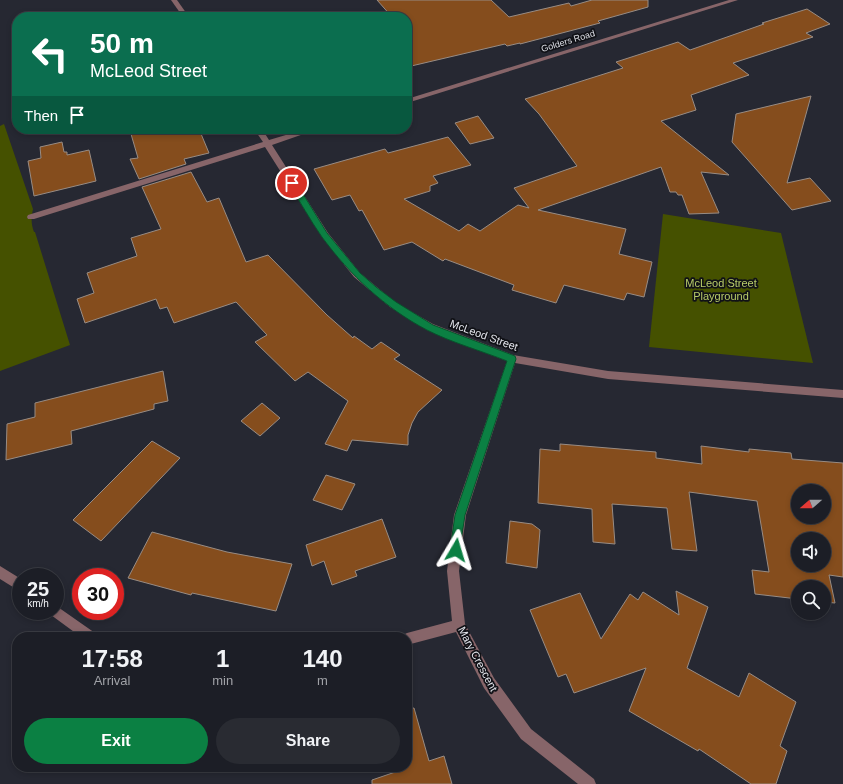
<!DOCTYPE html>
<style>
:root{--surface:#1c1e26;--page:#292b32;--text:#f1f3f6;--muted:#a0a2a7;--line:#3a3c43;--accent:#0b8043}
body{margin:0;font-family:Arial,sans-serif;background:var(--page);color:var(--text);height:100vh;display:flex;flex-direction:column;font-size:15px;white-space:nowrap}
*{box-sizing:border-box;margin:0}
p{font-size:13px;color:var(--muted)}
.icon{flex:none;width:22px;height:22px;fill:none;stroke:currentColor;stroke-width:2;stroke-linecap:round;stroke-linejoin:round}
.map{position:relative;flex:1;overflow:hidden}
.panel{position:absolute;left:12px;top:632px;width:400px;height:140px;display:flex;flex-direction:column;background:var(--surface);border-radius:16px;box-shadow:0 2px 6px #0003,0 0 0 1px var(--line)}
.panel>*{flex:none}
.hud{position:absolute;left:12px;top:12px;width:400px;height:122px;border-radius:16px;box-shadow:0 2px 6px #0003,0 0 0 1px var(--line);background:#0b6e4f;color:#fff;overflow:hidden}
.needle{width:26px;rotate:250deg}
.tools{position:absolute;left:791px;top:484px;display:grid;gap:8px}
.tools a{display:grid;place-items:center;width:40px;height:40px;border-radius:50%;background:var(--surface);box-shadow:0 2px 6px #0003,0 0 0 1px var(--line);font-size:20px}
.speed{position:absolute;left:12px;top:568px;display:flex;gap:8px;font-size:20px;font-weight:700;text-align:center}
.speed>*{display:grid;place-content:center;width:52px;height:52px;border-radius:50%;background:var(--surface);box-shadow:0 2px 6px #0003,0 0 0 1px var(--line);line-height:1}
.speed small{font-size:10px;font-weight:400}
.speed .limit{border:6px solid #d22;background:#fff;color:#111}
.pin{position:absolute;display:grid;place-items:center;width:34px;height:34px;color:#fff;margin:-17px;border:2px solid #fff;border-radius:50%;box-shadow:0 1px 4px #0007}
.me{position:absolute;width:44px;margin:-22px;rotate:7deg;stroke-linejoin:round;filter:drop-shadow(0 0 3px #0008)}
.turn{display:flex;align-items:center;gap:14px;height:84px;padding:0 12px;font-size:18px}
.turn .icon{width:52px;height:52px;stroke-width:2.5}
.turn b{display:block;font-size:28px;line-height:34px}
.then{display:flex;align-items:center;height:38px;padding:0 12px;background:#0003;gap:8px;font-size:15px}
.eta{display:flex;justify-content:space-evenly;align-items:center;height:68px;text-align:center}
.eta b{font-size:24px;font-weight:700;line-height:28px}
.action{display:flex;gap:8px;margin-top:auto;padding:8px 12px}
.action a{flex:1;height:46px;border-radius:24px;background:var(--accent);color:#fff;font-size:16px;font-weight:700;line-height:46px;text-align:center}
.action a+a{background:var(--page);color:var(--text)}
.map>svg:first-child{display:block}
.green{fill:#455100}
.building{fill:#854d1d;stroke:#988c84;fill-rule:evenodd}
.lines{fill:none;stroke-linecap:round;stroke-linejoin:round}
.minor{fill:#876569;fill-rule:evenodd}
.route{fill:#0b8043;stroke:#07532c}
.labels{text-anchor:middle;stroke-width:3.5;stroke-linejoin:round;paint-order:stroke}
.far-street-label{font-size:9px;fill:#e1e3ea;stroke:#101116}
.park-label{font-size:11px;fill:#b8cc69;stroke:#101116}
.street-label{font-size:11px;fill:#e1e3ea;stroke:#101116}
</style>
<div class="map">
<svg width="843" height="784" viewBox="0 0 843 784">
<rect width="100%" height="100%" fill="#262832"/>
<g class="green">
<path d="M4,124L33,209C31,218 31,224 34,232H35L70,345L0,371V126Z"/>
<polygon points="663,214 781,233 813,363 649,347"/>
</g>
<g class="building">
<polygon points="377,0 491,0 509,17 569,3 571,6 592,0 648,0 648,7 598,21 600,23 520,44 520,43 507,46 505,44 407,67 407,17 392,17"/>
<polygon points="807,9 830,24 806,33 813,37 733,63 749,75 691,95 696,110 661,121 729,175 701,172 719,213 689,214 682,195 678,195 676,192 670,192 661,167 538,210 626,229 619,254 652,262 644,297 627,293 624,300 564,285 556,303 512,290 514,285 445,259 443,261 412,242 384,250 362,210 359,211 350,195 332,200 314,169 385,149 388,153 448,137 471,165 433,176 438,183 430,186 430,191 404,199 459,231 468,224 480,231 518,205 529,208 514,188 577,166 539,114 525,99 623,68 616,62 678,42 690,50 764,24 762,23"/>
<polygon points="811,96 787,183 810,178 831,201 792,210 732,142 736,114"/>
<polygon points="478,116 494,138 470,144 455,123"/>
<polygon points="151,129 199,129 209,153 184,159 186,164 139,179 130,159 138,158 131,134"/>
<polygon points="62,142 64,152 67,152 67,155 89,150 96,181 34,196 28,161 41,158 40,147"/>
<polygon points="191,172 207,202 219,198 246,262 268,255 327,315 353,338 354,336 372,349 381,342 400,355 394,359 442,390 418,412 412,423 408,435 408,445 352,440 347,451 325,444 348,401 308,372 295,381 255,342 267,335 236,302 174,323 167,307 160,309 156,299 85,323 77,299 94,293 87,273 137,256 131,238 161,229 142,187"/>
<polygon points="163,371 168,401 154,404 154,409 71,431 72,444 6,460 7,424 35,417 35,403"/>
<polygon points="262,403 280,418 260,436 241,421"/>
<polygon points="152,441 180,458 101,541 73,520"/>
<path d="M560,444L656,452V458L702,464L701,446L749,452V449L791,453L792,459L843,463V577L829,575L835,603L824,602V587H798V599L755,594L752,570L769,572L757,501L689,492L697,551L672,549L667,508L612,504L615,544L593,542L592,509L538,503L540,449L560,451ZM798,491H824V517H798ZM798,539H824V565H798Z"/>
<polygon points="326,475 355,484 342,510 313,500"/>
<polygon points="382,519 396,557 355,571 357,576 332,585 324,561 312,566 306,545"/>
<polygon points="510,521 532,524 540,530 537,568 506,563"/>
<polygon points="152,532 227,552 292,564 276,611 192,593 191,595 128,578"/>
<polygon points="676,591 708,607 687,668 739,697 749,673 796,702 780,746 787,751 776,784 751,784 699,749 698,751 629,711 646,668 574,693 566,674 558,677 530,610 580,593 601,639 630,594 638,600 643,592 679,615"/>
<polygon points="414,708 429,761 444,756 452,784 372,784 372,780 407,768 407,709"/>
</g>
<g class="lines">
<g class="minor">
<polygon points="171,0 177,0 189,17 183,17"/>
<polygon points="729,0 738,0 407,103 407,99"/>
<polygon points="254,129 262,129 269,140 306,129 318,129 272,145 328,233 360,273 396,303 433,324 513,355 608,371 843,390 843,398 608,379 515,363 466,515 459,571 465,624 494,678 531,729 594,779 596,784 578,784 521,739 484,688 456,632 407,645 407,637 402,637 403,635 407,633 452,621 447,571 454,515 507,361 427,330 390,307 354,277 322,237 265,147 34,219 28,219 27,217 28,215 263,142"/>
<polygon points="0,566 21,579 21,592 0,579"/>
<polygon points="55,605 95,633 97,637 81,637 51,615 49,611 55,611"/>
</g>
</g>
<path class="route" d="M292,180L295,181L327,233L360,273L376,287L396,302L433,325L515,356L516,359L465,515L459,554L456,555L452,554L450,550L455,515L507,361C482,351 450,342 427,330C385,308 350,275 322,237C310,220 300,201 288,183Z"/>
<g class="labels">
<g class="far-street-label">
<text transform="translate(568 41) rotate(-17)" y="3">Golders Road</text>
</g>
<g class="park-label">
<text x="721" y="287">McLeod Street<tspan x="721" dy="13">Playground</tspan></text>
</g>
<g class="street-label">
<text transform="translate(484 335) rotate(20)" y="4">McLeod Street</text>
<text transform="translate(478 659) rotate(62)" y="4">Mary Crescent</text>
</g>
</g>
</svg>
<div class="tools">
<a><svg class="needle" viewBox="-14 -14 28 28"><path d="M0-13l5 13h-10z" fill="#e53935"/><path d="M0 13l5-13h-10z" fill="#a0a2a7"/></svg></a>
<a><svg class="icon" aria-label="sound" viewBox="0 0 24 24"><path d="M4 9h4l5-4v14l-5-4H4zM17 9q2 3 0 6"/></svg></a>
<a><svg class="icon" aria-label="search" viewBox="0 0 24 24"><circle cx="10" cy="10" r="6"/><path d="M15 15l6 6"/></svg></a>
</div>
<div class="speed"><div>25<small>km/h</small></div><div class="limit">30</div></div>
<div class="pin" style="left:292px;top:183px;background:#d93025"><svg class="icon" aria-label="arrive" viewBox="0 0 24 24"><path d="M6 21V4h12l-3 4 3 4H6"/></svg></div>
<svg class="me" style="left:456px;top:550px" viewBox="-20 -20 40 40"><path d="M0-17L14 15 0 8-14 15z" fill="#0b8043" stroke="#fff" stroke-width="4"/></svg>
<div class="hud">
<div class="turn"><svg class="icon" aria-label="left" viewBox="0 0 24 24"><path d="M17 20v-9H6M10 6l-5 5 5 5"/></svg><div><b>50 m</b>McLeod Street</div></div>
<div class="then">Then<svg class="icon" aria-label="arrive" viewBox="0 0 24 24"><path d="M6 21V4h12l-3 4 3 4H6"/></svg></div>
</div>
<section class="panel">
<div class="eta">
<div><b>17:58</b><p>Arrival</p></div>
<div><b>1</b><p>min</p></div>
<div><b>140</b><p>m</p></div>
</div>
<div class="action"><a>Exit</a><a>Share</a></div>
</section>
</div>
